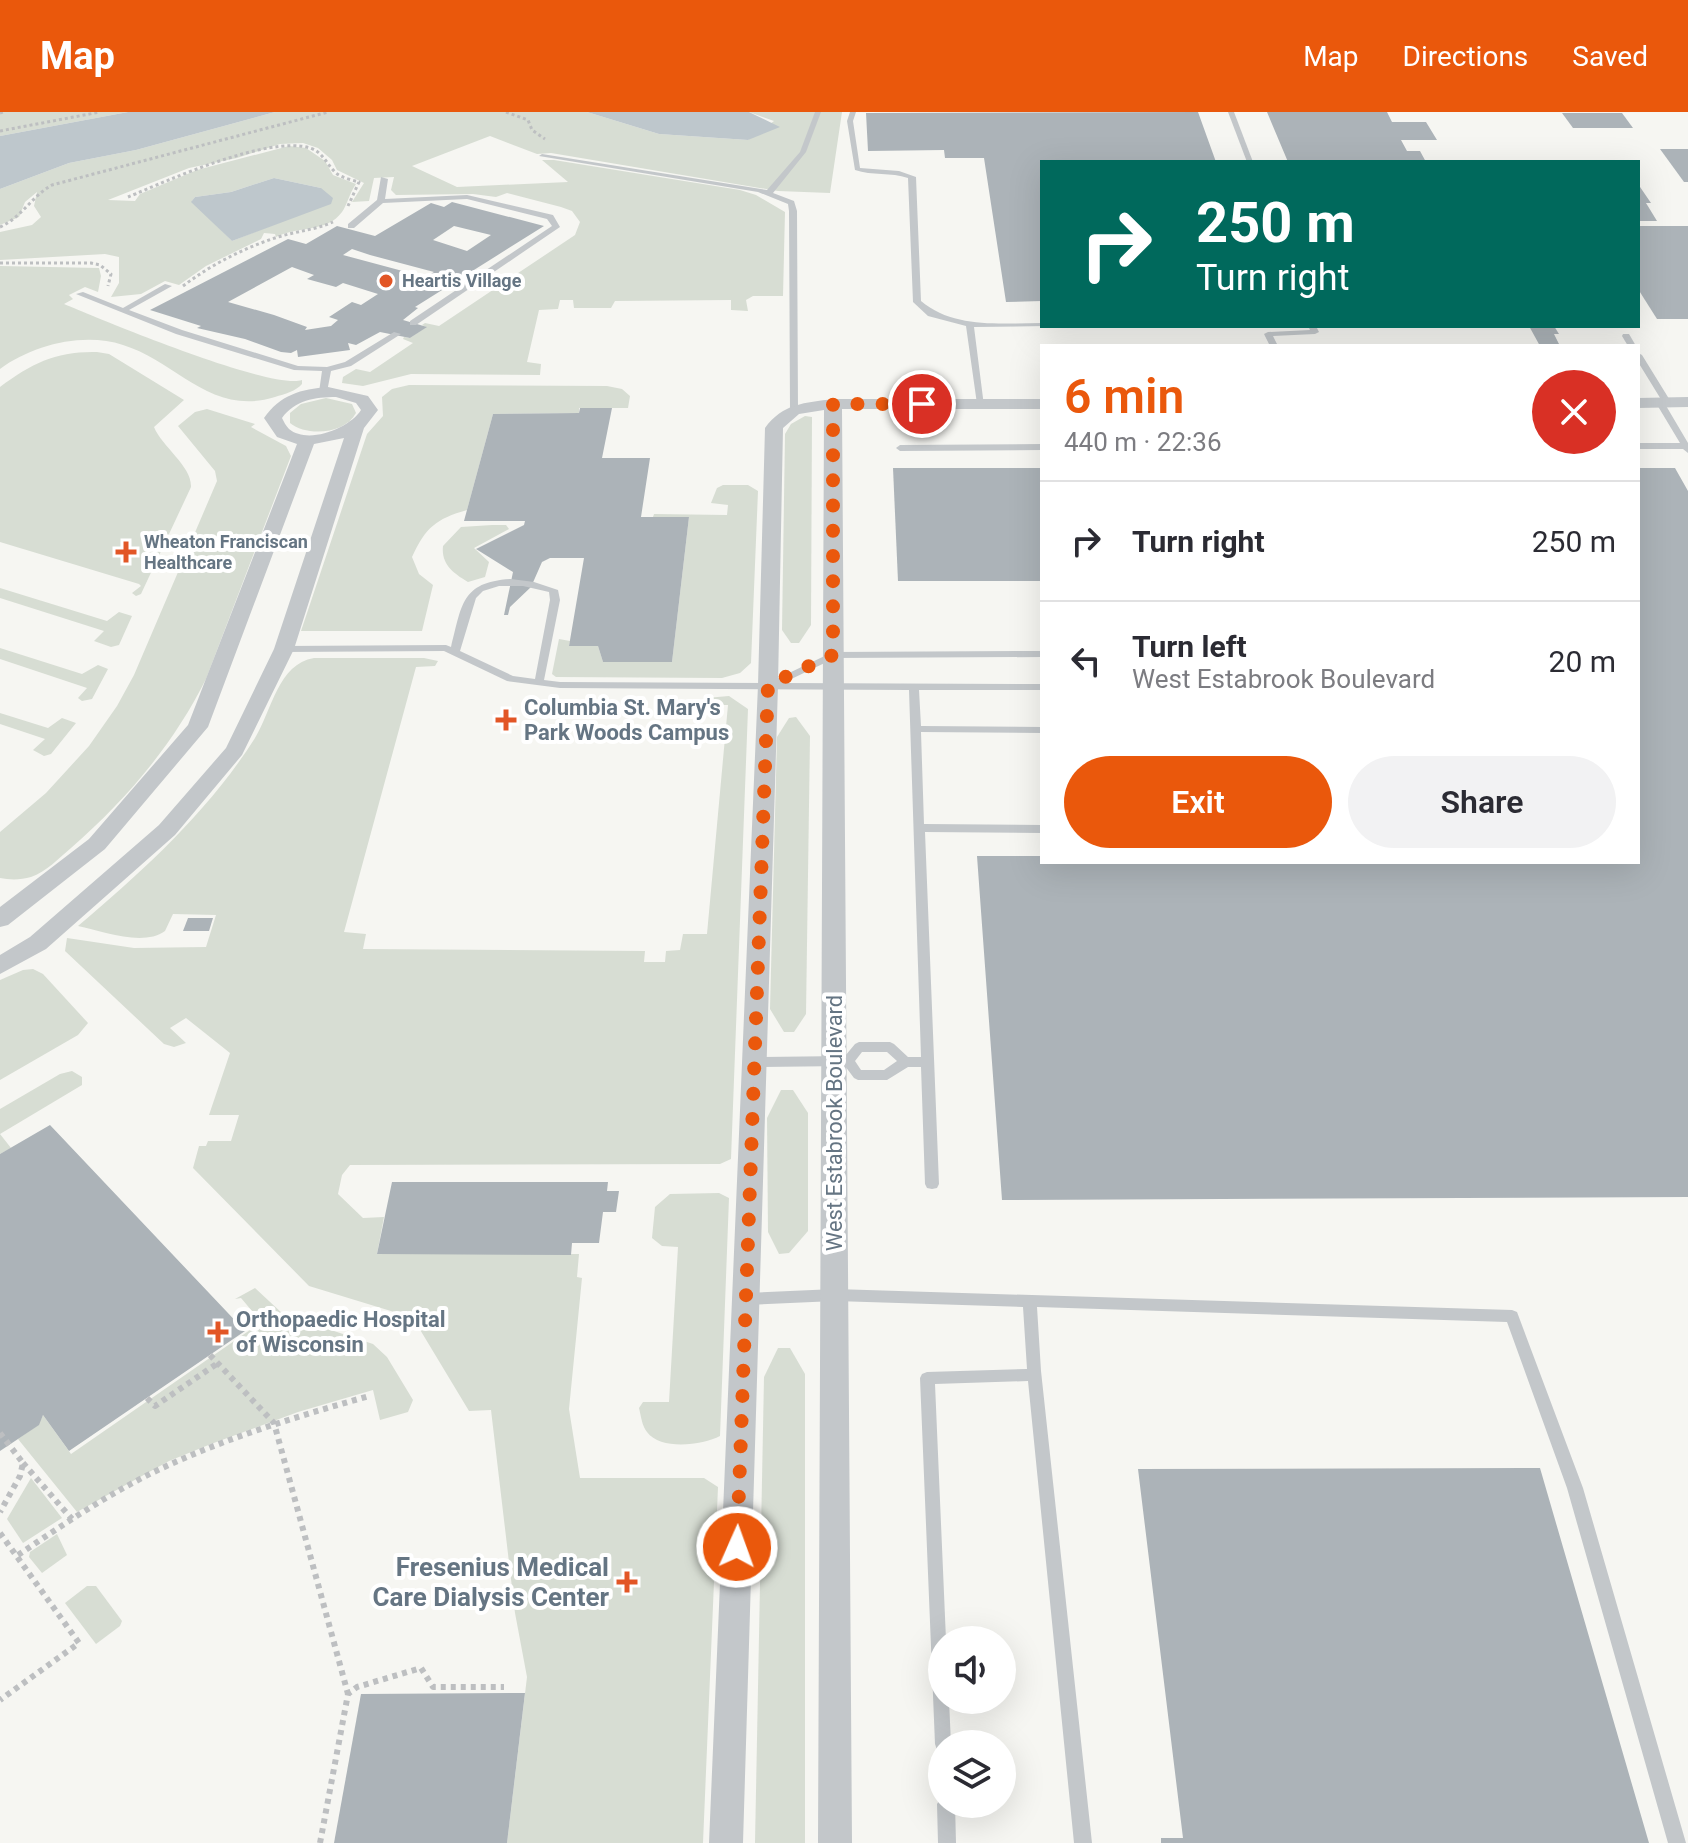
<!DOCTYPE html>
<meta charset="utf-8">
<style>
:root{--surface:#fff;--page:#f2f2f3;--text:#2b2b33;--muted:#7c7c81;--line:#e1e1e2;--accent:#ea580c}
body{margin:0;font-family:Roboto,sans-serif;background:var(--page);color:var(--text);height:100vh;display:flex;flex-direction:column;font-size:30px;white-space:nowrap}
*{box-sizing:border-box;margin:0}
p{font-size:26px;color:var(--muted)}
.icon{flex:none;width:44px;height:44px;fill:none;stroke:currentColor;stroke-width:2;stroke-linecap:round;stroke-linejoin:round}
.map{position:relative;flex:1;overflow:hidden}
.sheet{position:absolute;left:1040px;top:232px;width:600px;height:520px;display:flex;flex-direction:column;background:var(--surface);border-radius:0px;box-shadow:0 8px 32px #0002}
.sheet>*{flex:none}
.guide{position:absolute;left:1040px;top:48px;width:600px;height:168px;border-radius:0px;box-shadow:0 8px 32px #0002;background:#00695c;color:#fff;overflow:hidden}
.fabs{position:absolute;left:928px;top:1514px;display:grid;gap:16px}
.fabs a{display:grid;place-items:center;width:88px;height:88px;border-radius:50%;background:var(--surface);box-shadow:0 8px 32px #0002;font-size:40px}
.pin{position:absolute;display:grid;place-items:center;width:68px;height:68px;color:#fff;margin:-34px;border:4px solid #fff;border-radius:50%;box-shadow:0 2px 8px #0007}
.me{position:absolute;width:88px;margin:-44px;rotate:2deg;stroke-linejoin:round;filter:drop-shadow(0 0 6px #0008)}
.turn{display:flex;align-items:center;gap:28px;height:168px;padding:0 24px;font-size:36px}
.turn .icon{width:104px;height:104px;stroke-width:2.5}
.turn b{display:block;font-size:56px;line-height:68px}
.round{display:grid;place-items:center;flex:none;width:84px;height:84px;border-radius:42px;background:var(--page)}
.overview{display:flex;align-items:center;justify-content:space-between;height:136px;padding:0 24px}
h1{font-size:48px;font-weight:600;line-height:60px;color:var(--accent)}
.primary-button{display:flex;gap:16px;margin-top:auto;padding:16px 24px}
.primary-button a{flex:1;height:92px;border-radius:48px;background:var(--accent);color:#fff;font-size:32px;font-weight:600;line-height:92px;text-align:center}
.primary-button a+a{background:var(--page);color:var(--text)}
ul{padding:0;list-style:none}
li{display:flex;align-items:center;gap:24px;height:120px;padding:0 24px;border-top:2px solid var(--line)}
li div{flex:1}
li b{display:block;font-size:30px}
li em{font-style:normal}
header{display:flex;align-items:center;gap:48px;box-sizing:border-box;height:112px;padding:0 40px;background:var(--accent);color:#fff}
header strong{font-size:38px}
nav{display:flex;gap:44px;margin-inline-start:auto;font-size:28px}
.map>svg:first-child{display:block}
.green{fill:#d7ddd3;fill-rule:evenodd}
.water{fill:#bec7cc}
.building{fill:#acb3b8;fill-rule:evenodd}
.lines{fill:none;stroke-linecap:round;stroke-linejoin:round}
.path-far1{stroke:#bdbfc1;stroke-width:3;stroke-dasharray:3 3;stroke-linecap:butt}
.path{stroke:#bdbfc1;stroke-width:6;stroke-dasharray:5 5;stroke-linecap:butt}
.lane{fill:#c3c7ca;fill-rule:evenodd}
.street{fill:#c3c7ca;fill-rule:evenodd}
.route{stroke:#ea580c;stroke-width:14;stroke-dasharray:0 25.2}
.poi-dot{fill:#e25626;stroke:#fff;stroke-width:3}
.labels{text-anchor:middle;stroke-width:8;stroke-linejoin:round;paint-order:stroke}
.far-poi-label{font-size:18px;font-weight:bold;fill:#657583;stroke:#fff;text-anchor:start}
.poi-label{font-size:22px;font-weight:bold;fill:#657583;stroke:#fff;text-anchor:start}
.street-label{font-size:22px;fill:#657583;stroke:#fff}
.near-poi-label{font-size:26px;font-weight:bold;fill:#657583;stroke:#fff;text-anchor:end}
</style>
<header>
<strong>Map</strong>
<nav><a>Map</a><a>Directions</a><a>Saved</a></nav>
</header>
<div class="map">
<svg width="1688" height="1731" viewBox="0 0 1688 1731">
<rect width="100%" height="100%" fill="#f6f6f2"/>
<g class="green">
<polygon points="0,0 128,0 0,24"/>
<path d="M275,0H587L659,22L748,28L774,9L749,0H842L830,81L778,79L551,41L537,42L490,24L412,54L457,75L568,70L542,48H554L740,78L756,83L785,100L783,184H753L746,188L748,199L731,198V188L615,189L611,196H574L573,188H560L558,197L539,198L527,250L541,252L540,263L411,262L363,274L342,271L343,265L356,257L370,260L413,231L403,227L404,225L410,226L426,215L422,213L425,211L439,214L575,123L580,110L572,99L561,95L507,81L496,85L473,82L396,83L391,78L394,65L374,66L369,89L352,90L364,71L337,58L332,48L318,36L303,31L280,32L237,46L189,56L108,88L135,89L140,82L197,58L289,34L306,36L325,49L333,63L356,72C349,82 347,93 342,100C327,121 296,114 276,125L275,122L264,121L261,127L206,154L179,173L165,169L141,182L111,185L119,171V145L105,142L0,148V120L32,113L41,105L34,94L37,80L25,90L19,105L0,113V77L69,51L136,38ZM274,66L321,76L311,98L232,129L192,89L195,85L231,80Z"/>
<path d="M0,154L99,156L101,164L98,180L85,175L69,183L73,187L64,192C102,208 270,278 302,268V272C296,279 285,282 275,285C211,305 176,249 123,233C83,220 33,233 0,257Z"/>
<path d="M97,240L109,242L184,288L154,315C162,335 192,354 191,375L141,482L136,484L132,481L141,474L139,472L0,430V275C32,251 57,239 97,240Z"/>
<path d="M409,273L607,274L622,277L630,284L628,296H579V301L493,302L467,398C436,407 426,415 412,445L419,462L433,473L422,519H301L367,322L383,304L382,285L392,277Z"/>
<path d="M326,286L352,292L356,301C345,322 307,325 290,311V301L301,292Z"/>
<path d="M207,297L255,312L251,315L286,334L291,344L206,567C173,633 126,688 71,736C59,746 46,760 31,765C21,768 10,768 0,766V720L46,681L89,634L117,594L134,563L217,369L215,359L178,314L195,300Z"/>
<polygon points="805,304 812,305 811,513 799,531 791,531 782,518 785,322 791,312"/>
<polygon points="723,373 748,373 758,379 751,551 740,561 722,566 556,565 552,562 559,527 570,529 569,534 598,534 603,550 672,550 689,405 653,405 654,402 727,403 728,393 711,391 717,376"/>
<path d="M492,413H506L509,417L474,436L489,450L485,465L468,470C453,461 441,452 443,434L461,415Z"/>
<polygon points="0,476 107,509 119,500 132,504 119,533 111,535 94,529 104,519 0,486"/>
<polygon points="0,536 82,562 98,553 108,557 92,587 82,589 78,586 87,576 0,547"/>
<path d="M314,546H424L438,549L435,554L416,555L344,820L366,822L363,837L645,839L644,850H665L666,839L680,838L683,822H707L728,593H709L706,586L729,584L748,597L731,1047L720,1052L350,1053L342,1063L338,1082L363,1106L384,1105L377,1142H579L577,1165L582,1166L569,1297L580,1366H704L718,1375L703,1731H507L527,1565L515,1501L491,1298L469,1299L419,1216L404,1203L309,1174L193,1056L199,1034H206L208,1029H231L239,1003H209L230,941L186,906L170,916L186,931L174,935L164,932L65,839L67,826L134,836L206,835L216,803L173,802L165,819C143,835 102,819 78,814C144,758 208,700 255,626C272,598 278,552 314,546Z"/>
<polygon points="0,601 48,616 62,606 76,611 51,642 44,644 33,638 45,627 0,612"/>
<polygon points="796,605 810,624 806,902 794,920 784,920 770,897 777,625 789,606"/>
<polygon points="33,857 43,862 88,911 78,923 0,968 0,868 23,858"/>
<polygon points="72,959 82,965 82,973 0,1022 11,1036 0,1042 0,997 60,962"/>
<polygon points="781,978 793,978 808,1001 808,1119 789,1141 779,1142 768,1120 767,1006"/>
<path d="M719,1081L729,1086L720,1324C703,1333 661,1339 647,1320C642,1314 641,1304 639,1296L643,1290H669L678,1135L662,1134L652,1126L655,1095L670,1082Z"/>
<polygon points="255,1176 283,1202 373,1232 387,1245 413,1288 408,1300 380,1308 373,1278 298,1300 211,1332 169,1349 77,1400 18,1327 38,1313 43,1303 71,1342 250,1218 241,1206 252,1199 241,1186 235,1187"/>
<polygon points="778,1236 790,1236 805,1262 805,1731 755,1731 764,1265"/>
<polygon points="31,1366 62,1406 23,1431 7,1407"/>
<polygon points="57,1422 67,1443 42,1461 29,1445 30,1440"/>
<polygon points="87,1474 96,1474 122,1509 120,1514 96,1532 65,1491"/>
</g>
<g class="water">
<polygon points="128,0 275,0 136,38 69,51 0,77 0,24"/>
<polygon points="587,0 749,0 780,15 748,28 659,22"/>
<polygon points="274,66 321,76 333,86 331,92 232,129 191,90 195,85 231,80"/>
</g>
<g class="building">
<polygon points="1198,0 1216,50 1042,50 1042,189 1006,190 984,46 945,46 944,38 868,39 866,1"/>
<polygon points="1267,0 1387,0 1392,10 1426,10 1437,28 1401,28 1407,39 1420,39 1426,50 1288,50"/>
<polygon points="1562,1 1622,1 1633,16 1573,16"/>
<polygon points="1660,37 1688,37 1688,70 1684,70"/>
<polygon points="1638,72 1651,91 1646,91 1657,109 1638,109"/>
<path d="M452,90L544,114L415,195L418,196L403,208L427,215L410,226L380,220L356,233L348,231L350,238L298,245L297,238L291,241L281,240L245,227L197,216L201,214L150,198L288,127L306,132L337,114L375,124L431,91L444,95ZM454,114L491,123L467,139L433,128ZM352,137L370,143L434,160L425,165L343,143ZM292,155L314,163L307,167L336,175L343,171L378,182L361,193L352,190L329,205L338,208L331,214L305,218L307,215L274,203L228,190Z"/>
<polygon points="1638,114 1688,114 1688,207 1657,207 1638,177"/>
<polygon points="1529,214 1554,214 1559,222 1554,222 1560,234 1540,234"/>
<polygon points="580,296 612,296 602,346 650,346 641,405 689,405 672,550 603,550 598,534 569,534 584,446 550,446 542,450 531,475 510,495 508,503 504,503 513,460 476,437 524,413 525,409 464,409 493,302 579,301"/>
<polygon points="893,356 1042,356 1042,469 898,469"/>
<polygon points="1638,356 1675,356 1688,379 1688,1085 1002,1088 977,744 1042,744 1042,750 1638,750"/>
<polygon points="188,806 213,806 209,819 183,819"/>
<polygon points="50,1013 245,1219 69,1339 43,1303 39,1313 0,1339 0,1042"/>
<polygon points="392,1070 608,1070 607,1079 619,1079 616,1100 603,1100 599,1131 572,1131 571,1143 377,1142"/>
<polygon points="1540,1356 1649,1731 1161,1731 1161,1726 1183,1726 1138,1357"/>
<polygon points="525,1581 507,1731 334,1731 361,1582"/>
</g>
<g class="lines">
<g class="path-far1">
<polyline points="506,0 528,8 532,18 545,27"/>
<polyline points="0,1 3,0"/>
<polyline points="0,19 100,0"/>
<path d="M128,85C169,68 268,23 310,36C323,40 327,53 336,61C342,66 352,68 359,70L348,94"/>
<path d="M0,115C21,106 32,84 52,73L328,0"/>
<polyline points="0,151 91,151 100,153 111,162 108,174"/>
<path d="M183,174C212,152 244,136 278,125C297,119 315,118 333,110"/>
</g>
<g class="path">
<polyline points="210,1243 274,1311 348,1582"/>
<polyline points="147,1286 155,1294 218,1251"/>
<polyline points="0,1321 23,1351 20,1364 0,1400"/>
<polyline points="23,1351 72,1407"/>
<polyline points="0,1421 79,1531 0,1588"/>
<path d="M18,1443C67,1410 117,1376 171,1352C235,1323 302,1303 369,1284"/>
<polyline points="320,1731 348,1582 357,1575 421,1556 433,1575 504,1575"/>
</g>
<g class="lane">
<polygon points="815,0 821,0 806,40 773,81 794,89 797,99 798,298 794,301 790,298 789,99 788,92 758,80 539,44 542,42 767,78 800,40"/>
<path d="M850,0H856L853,9L860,56L899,59L916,65L921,189C954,217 1001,211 1042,211V214H1045L974,215L984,294L977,292L966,214L928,204L913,190L908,66C891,60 872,64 855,58L847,9Z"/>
<polygon points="1228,0 1234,0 1253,50 1247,50"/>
<polygon points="381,65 388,67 385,87 467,83 553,103 560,115 416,213 410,213 410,209 552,114 547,107 467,87 383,91 354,116 348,116 348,112 377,88"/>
<polygon points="165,172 172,174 129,198 182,218 298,254 327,255 345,250 394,220 401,222 351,254 331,259 327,280 323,283 319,280 322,259 294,258 176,222 76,182 83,180 123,196"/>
<polygon points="1308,214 1316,214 1319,220 1315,222 1273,224 1278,234 1270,234 1264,222 1268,220 1310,218"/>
<polygon points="1623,222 1629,222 1636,234 1628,234 1622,224"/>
<polygon points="1638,241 1642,243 1671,290 1665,292 1688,331 1688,341 1683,337 1638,337 1638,331 1680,331 1656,291 1662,289 1638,250"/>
<polygon points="1042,332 1042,338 900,339 896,336 900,333"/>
<path d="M511,467L534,470L558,478L560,488L544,568L560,570L768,571L833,540L1042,539V545L835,546L783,571L1042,572V578H919L921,614L1042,615V621L921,620L924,712L1042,713V721L925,720L939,1072L937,1076L932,1077L927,1076L925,1072L921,955H908L887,968H858L854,966L845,954L755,955L751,953L749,950L751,947L755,945L845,944L855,932L859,930H890L894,932L908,945H921L909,578L560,576L507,569L444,539L284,540L279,537L284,534L446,533L451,535C462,493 461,470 511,467ZM499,474H523L549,480L550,488L535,567L513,564L460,539L476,486L483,479ZM862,940H887L897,949L884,958H861L855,949Z"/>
<polygon points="835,1177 1512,1198 1517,1200 1583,1376 1686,1731 1668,1731 1567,1376 1507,1210 1037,1195 1041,1259 1092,1731 1074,1731 1028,1269 935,1272 946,1528 942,1528 942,1588 949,1588 951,1632 942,1632 942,1640 937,1638 935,1632 920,1266 922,1262 927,1260 1027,1257 1023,1195 835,1189 746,1193 741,1191 739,1187 741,1183 746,1181"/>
<polygon points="942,1685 942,1692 955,1692 956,1731 938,1731 937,1692"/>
</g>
<g class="street">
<path d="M328,275L368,284L378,298L364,316L294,537L242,643L175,723L46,837L0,862V843L30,825L159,713L226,636L274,537L344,326L314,332L208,615L105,737L8,813L0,815V795L89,727L188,613L297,332L277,325L264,306C280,283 301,277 328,275ZM336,285L356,291L361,298C350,316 308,333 289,317C286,314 284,310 282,306C295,288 315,285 336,285Z"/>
<polygon points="1688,285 1688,295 1638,296 1638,286"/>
<path d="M833,287H1042V297H842L852,1731H818L824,298L799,302L783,316L778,573L743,1731H709L758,573L765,316C783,291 805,291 833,287Z"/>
</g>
</g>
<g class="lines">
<polyline class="route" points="737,1435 768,573 833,543 833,292 922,292"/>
</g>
<g class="poi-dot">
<circle cx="386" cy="169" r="8"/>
<path d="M122 428h8v8h8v8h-8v8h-8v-8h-8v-8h8z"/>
<path d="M502 596h8v8h8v8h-8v8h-8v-8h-8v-8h8z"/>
<path d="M214 1208h8v8h8v8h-8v8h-8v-8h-8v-8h8z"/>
<path d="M623 1458h8v8h8v8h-8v8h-8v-8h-8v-8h8z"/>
</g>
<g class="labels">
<g class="far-poi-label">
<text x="402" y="175">Heartis Village</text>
<text x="144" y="436">Wheaton Franciscan<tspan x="144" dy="21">Healthcare</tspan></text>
</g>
<g class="poi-label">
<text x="524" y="603">Columbia St. Mary's<tspan x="524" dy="25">Park Woods Campus</tspan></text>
<text x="236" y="1215">Orthopaedic Hospital<tspan x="236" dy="25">of Wisconsin</tspan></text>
</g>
<g class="street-label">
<text transform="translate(834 1011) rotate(-90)" y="8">West Estabrook Boulevard</text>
</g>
<g class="near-poi-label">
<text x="609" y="1464">Fresenius Medical<tspan x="609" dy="30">Care Dialysis Center</tspan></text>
</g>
</g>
</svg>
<div class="fabs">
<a><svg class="icon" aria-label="sound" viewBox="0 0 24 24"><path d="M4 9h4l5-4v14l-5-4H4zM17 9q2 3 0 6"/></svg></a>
<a><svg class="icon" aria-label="layers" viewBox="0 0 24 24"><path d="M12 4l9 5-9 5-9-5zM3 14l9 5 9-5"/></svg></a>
</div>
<div class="pin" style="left:922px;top:292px;background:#d93025"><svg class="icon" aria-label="arrive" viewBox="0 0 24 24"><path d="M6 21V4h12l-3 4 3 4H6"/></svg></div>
<svg class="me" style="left:737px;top:1435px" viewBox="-20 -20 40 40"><circle r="17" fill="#ea580c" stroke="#fff" stroke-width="3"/><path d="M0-11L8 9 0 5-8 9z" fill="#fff"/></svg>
<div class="guide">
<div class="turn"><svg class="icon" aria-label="right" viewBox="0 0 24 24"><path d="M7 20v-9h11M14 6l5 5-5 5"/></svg><div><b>250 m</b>Turn right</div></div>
</div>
<section class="sheet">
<div class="overview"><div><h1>6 min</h1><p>440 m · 22:36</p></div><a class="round" style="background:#d93025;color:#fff"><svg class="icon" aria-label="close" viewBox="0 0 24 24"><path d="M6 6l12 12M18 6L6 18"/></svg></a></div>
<ul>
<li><svg class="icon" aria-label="right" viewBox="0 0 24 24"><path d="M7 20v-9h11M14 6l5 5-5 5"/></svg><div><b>Turn right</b></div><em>250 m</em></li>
<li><svg class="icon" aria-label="left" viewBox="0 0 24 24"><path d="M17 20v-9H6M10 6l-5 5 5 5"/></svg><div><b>Turn left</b><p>West Estabrook Boulevard</p></div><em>20 m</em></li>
</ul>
<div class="primary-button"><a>Exit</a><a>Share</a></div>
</section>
</div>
